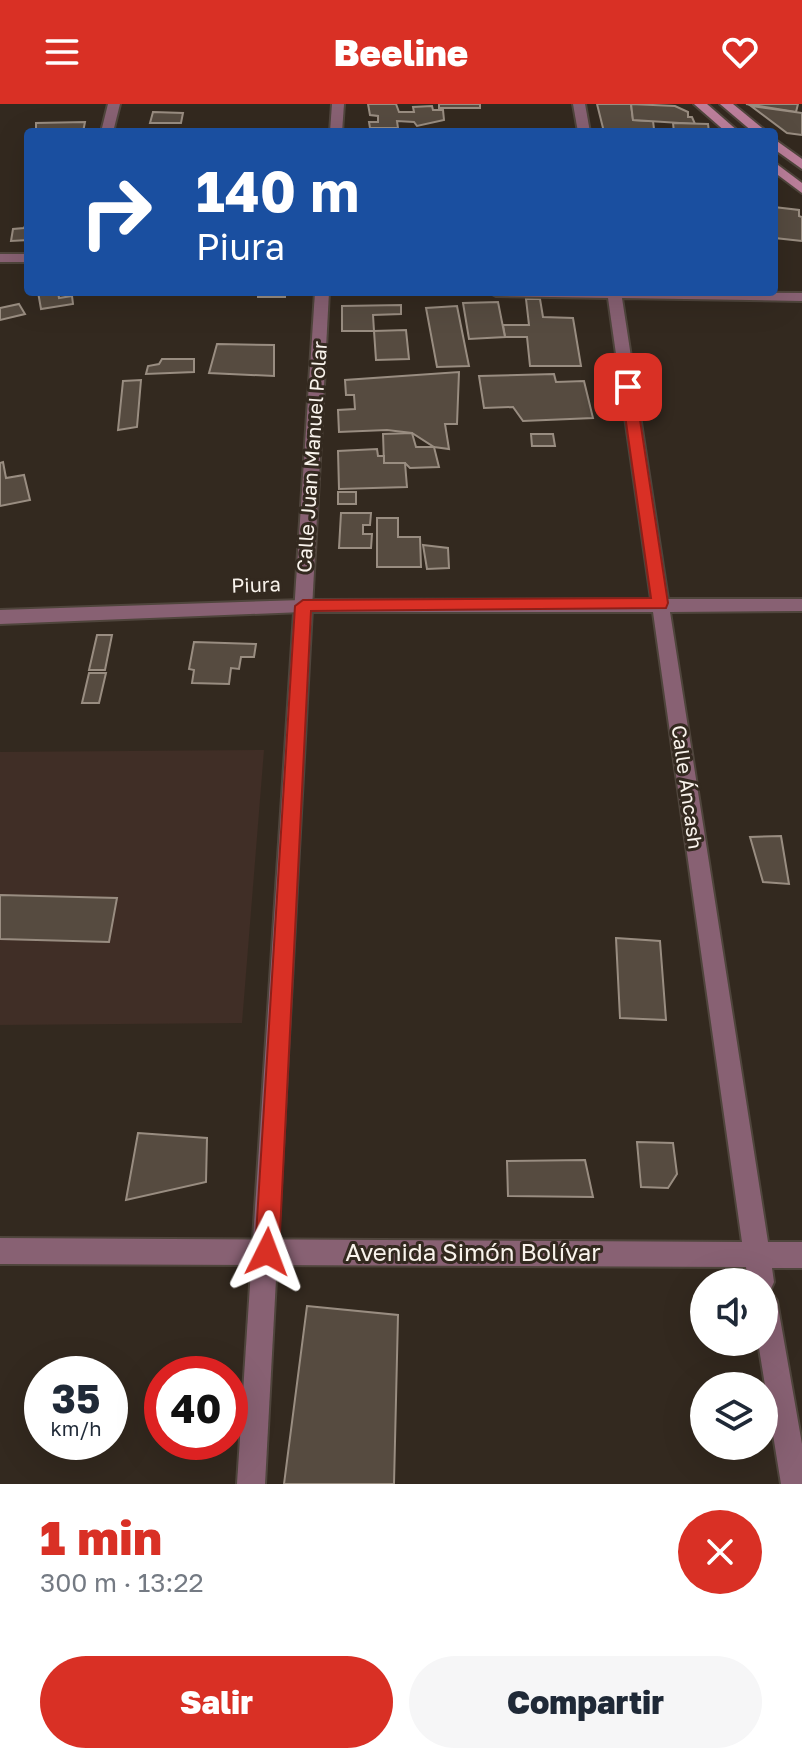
<!DOCTYPE html>
<html lang="es">
<meta charset="utf-8">
<style>
:root{--surface:#fff;--page:#f6f6f7;--text:#1f2937;--muted:#747a83;--accent:#d93025}
body{margin:0;font-family:"Golos Text",sans-serif;background:var(--page);color:var(--text);height:100vh;display:flex;flex-direction:column;font-size:30px;white-space:nowrap}
*{box-sizing:border-box;margin:0}
p{font-size:26px;color:var(--muted)}
.icon{flex:none;width:44px;height:44px;fill:none;stroke:currentColor;stroke-width:2;stroke-linecap:round;stroke-linejoin:round}
.map{position:relative;height:1380px;overflow:hidden}
.details{display:flex;flex-direction:column;background:var(--surface);flex:1}
.details>*{flex:none}
.guide{position:absolute;left:24px;top:24px;width:754px;height:168px;border-radius:8px;box-shadow:0 8px 32px #0002;background:#1a4fa0;color:#fff;overflow:hidden}
.buttons{position:absolute;left:690px;top:1164px;display:grid;gap:16px}
.buttons a{display:grid;place-items:center;width:88px;height:88px;border-radius:50%;background:var(--surface);box-shadow:0 8px 32px #0002;font-size:40px}
.speed{position:absolute;left:24px;top:1252px;display:flex;gap:16px;font-size:40px;font-weight:700;text-align:center}
.speed>*{display:grid;place-content:center;width:104px;height:104px;border-radius:50%;background:var(--surface);box-shadow:0 8px 32px #0002;line-height:1}
.speed small{font-size:20px;font-weight:400}
.speed .limit{border:12px solid #d22;background:#fff;color:#111}
.pin{position:absolute;display:grid;place-items:center;width:68px;height:68px;color:#fff;margin:-34px;border-radius:16px;box-shadow:0 4px 12px #0006}
.me{position:absolute;width:88px;margin:-44px;rotate:3deg;stroke-linejoin:round;filter:drop-shadow(0 0 6px #0008)}
.turn{display:flex;align-items:center;gap:28px;height:168px;padding:0 40px;font-size:36px}
.turn .icon{width:104px;height:104px;stroke-width:2.5}
.turn b{display:block;font-size:56px;line-height:68px}
.round{display:grid;place-items:center;flex:none;width:84px;height:84px;border-radius:42px;background:var(--page)}
.summary{display:flex;align-items:center;justify-content:space-between;height:136px;padding:0 40px}
h1{font-size:48px;font-weight:800;line-height:60px;color:var(--accent)}
.primary-button{display:flex;gap:16px;margin-top:auto;padding:16px 40px}
.primary-button a{flex:1;height:92px;border-radius:48px;background:var(--accent);color:#fff;font-size:32px;font-weight:800;line-height:92px;text-align:center}
.primary-button a+a{background:var(--page);color:var(--text)}
header{display:flex;justify-content:space-between;align-items:center;height:104px;padding:0 40px;background:var(--accent);color:#fff;font-size:36px;font-weight:800}
.map>svg:first-child{display:block}
.education{fill:#402e26}
.building{fill:#564b40;stroke:#998d81;stroke-width:2}
.lines{fill:none;stroke-linecap:round;stroke-linejoin:round}
.minor-casing{stroke:#4f453c;stroke-width:4}
.tertiary-casing{stroke:#4f453c;stroke-width:4}
.secondary-casing{stroke:#4f453c;stroke-width:4}
.minor{fill:#886173;fill-rule:evenodd}
.tertiary{fill:#886173;fill-rule:evenodd}
.secondary{fill:#bc7f9b;fill-rule:evenodd}
.route{fill:#d93025;stroke:#8d1f18;stroke-width:2}
.labels{text-anchor:middle;stroke-width:6;stroke-linejoin:round;paint-order:stroke}
.street-label{font-size:20px;fill:#f9f3ec;stroke:#33291f}
.near-street-label{font-size:24px;fill:#f9f3ec;stroke:#33291f}
</style>
<header><svg class="icon" aria-label="menu" viewBox="0 0 24 24"><path d="M4 6h16M4 12h16M4 18h16"/></svg>Beeline<svg class="icon" aria-label="heart" viewBox="0 0 24 24"><path d="M12 20l-8-8c-3-5 5-10 8-4 3-6 11-1 8 4z"/></svg></header>
<div class="map">
<svg width="802" height="1380" viewBox="0 0 802 1380">
<rect width="100%" height="100%" fill="#33291f"/>
<polygon class="education" points="264,646 242,919 0,921 0,648"/>
<g class="building">
<polygon points="368,0 396,0 399,8 414,8 413,3 432,2 433,6 443,6 444,16 417,22 414,18 397,17 398,24 370,24 369,18 378,18 378,12 370,11"/>
<rect x="439" y="0" width="41" height="4"/>
<polygon points="597,0 631,0 633,16 653,17 654,25 648,25 648,28 604,28"/>
<polygon points="631,0 675,2 688,8 688,13 692,13 695,20 633,16"/>
<polygon points="746,0 798,0 796,8"/>
<polygon points="751,2 802,9 802,31 787,29"/>
<polygon points="153,8 183,9 181,19 150,19"/>
<polygon points="85,18 83,28 36,28 36,19"/>
<polygon points="673,19 708,20 709,28 674,28"/>
<polygon points="774,103 799,106 799,112 802,113 802,137 775,134"/>
<polygon points="28,116 28,136 11,137 13,125 24,124"/>
<polygon points="38,188 58,188 59,194 72,192 73,200 41,205"/>
<rect x="258" y="188" width="27" height="5"/>
<polygon points="526,195 540,195 543,213 573,214 581,262 530,262 527,233 505,233 503,221 529,221"/>
<polygon points="498,198 505,233 469,235 463,199"/>
<polygon points="19,200 25,210 0,216 0,204"/>
<polygon points="401,201 401,210 373,211 374,227 342,227 342,202"/>
<polygon points="457,202 469,262 437,263 426,204"/>
<polygon points="406,226 409,255 376,256 374,227"/>
<polygon points="217,240 274,241 274,272 209,269"/>
<polygon points="162,255 194,255 194,268 146,270 148,262 159,260"/>
<polygon points="459,268 457,320 445,320 449,345 434,343 412,329 387,326 339,328 338,306 355,305 354,291 346,291 345,276"/>
<polygon points="554,270 556,278 584,277 593,314 523,317 513,303 484,304 479,272"/>
<polygon points="141,276 137,323 118,326 123,277"/>
<polygon points="412,329 416,343 434,343 439,363 410,364 405,359 384,359 383,330"/>
<polygon points="531,330 553,330 555,342 532,342"/>
<polygon points="377,345 378,352 384,352 384,359 405,359 407,383 339,385 338,347"/>
<polygon points="3,358 6,374 24,371 30,396 0,402 0,359"/>
<rect x="338" y="388" width="18" height="12"/>
<polygon points="341,409 371,409 370,421 363,421 363,430 372,430 371,444 339,444"/>
<polygon points="377,414 398,414 398,433 420,433 421,463 377,463"/>
<polygon points="423,441 448,444 449,464 427,465"/>
<polygon points="97,531 112,531 105,566 89,566"/>
<polygon points="194,538 256,540 254,553 241,553 239,565 231,564 229,580 192,579 194,566 189,565"/>
<polygon points="89,569 106,569 99,599 82,599"/>
<polygon points="781,732 789,780 763,778 750,733"/>
<polygon points="0,791 117,794 109,838 0,835"/>
<polygon points="616,834 660,837 666,916 620,914"/>
<polygon points="138,1029 207,1034 206,1078 126,1096"/>
<polygon points="637,1038 673,1039 677,1070 668,1084 641,1083"/>
<polygon points="585,1056 593,1093 508,1092 507,1057"/>
<polygon points="307,1202 398,1211 394,1380 284,1380"/>
</g>
<g class="lines">
<g class="minor-casing">
<g id="minor">
<polygon points="108,0 120,0 113,28 101,28"/>
<polygon points="573,0 585,0 590,28 578,28"/>
<rect x="0" y="150" width="28" height="8"/>
<polygon points="489,188 802,189 802,197 622,194 668,495 802,495 802,507 670,508 768,1138 802,1138 802,1164 772,1164 774,1178 770,1187 777,1197 802,1340 802,1380 781,1380 758,1238 764,1238 764,1178 748,1178 746,1163 0,1160 0,1134 742,1138 653,508 303,508 0,520 0,506 303,496 651,495 608,194 496,192"/>
</g>
</g>
<g class="tertiary-casing">
<g id="tertiary">
<polygon points="332,0 344,0 342,28 330,28"/>
<polygon points="315,188 329,188 265,1380 237,1380"/>
</g>
</g>
<g class="secondary-casing">
<g id="secondary">
<polygon points="694,0 707,0 739,28 726,28"/>
<polygon points="720,0 733,0 767,28 753,28"/>
<polygon points="774,35 802,55 802,65 774,45"/>
<polygon points="774,58 802,79 802,89 774,68"/>
</g>
</g>
<use href="#minor" class="minor"/>
<use href="#tertiary" class="tertiary"/>
<use href="#secondary" class="secondary"/>
</g>
<polygon class="route" points="628,279 635,283 668,499 666,504 311,507 279,1148 275,1157 267,1160 259,1157 255,1148 295,502 303,496 651,494 621,283"/>
<g class="labels">
<g class="street-label">
<text transform="translate(312 353) rotate(-86)" y="7">Calle Juan Manuel Polar</text>
<text transform="translate(256 481) rotate(-2)" y="7">Piura</text>
<text transform="translate(687 683) rotate(82)" y="7">Calle Áncash</text>
</g>
<g class="near-street-label">
<text x="473" y="1157">Avenida Simón Bolívar</text>
</g>
</g>
</svg>
<div class="buttons">
<a><svg class="icon" aria-label="sound" viewBox="0 0 24 24"><path d="M4 9h4l5-4v14l-5-4H4zM17 9q2 3 0 6"/></svg></a>
<a><svg class="icon" aria-label="layers" viewBox="0 0 24 24"><path d="M12 4l9 5-9 5-9-5zM3 14l9 5 9-5"/></svg></a>
</div>
<div class="speed"><div>35<small>km/h</small></div><div class="limit">40</div></div>
<div class="pin" style="left:628px;top:283px;background:#d93025"><svg class="icon" aria-label="arrive" viewBox="0 0 24 24"><path d="M6 21V4h12l-3 4 3 4H6"/></svg></div>
<svg class="me" style="left:267px;top:1148px" viewBox="-20 -20 40 40"><path d="M0-17L14 15 0 8-14 15z" fill="#d93025" stroke="#fff" stroke-width="4"/></svg>
<div class="guide">
<div class="turn"><svg class="icon" aria-label="right" viewBox="0 0 24 24"><path d="M7 20v-9h11M14 6l5 5-5 5"/></svg><div><b>140 m</b>Piura</div></div>
</div>
</div>
<section class="details">
<div class="summary"><div><h1>1 min</h1><p>300 m · 13:22</p></div><a class="round" style="background:#d93025;color:#fff"><svg class="icon" aria-label="close" viewBox="0 0 24 24"><path d="M6 6l12 12M18 6L6 18"/></svg></a></div>
<div class="primary-button"><a>Salir</a><a>Compartir</a></div>
</section>
